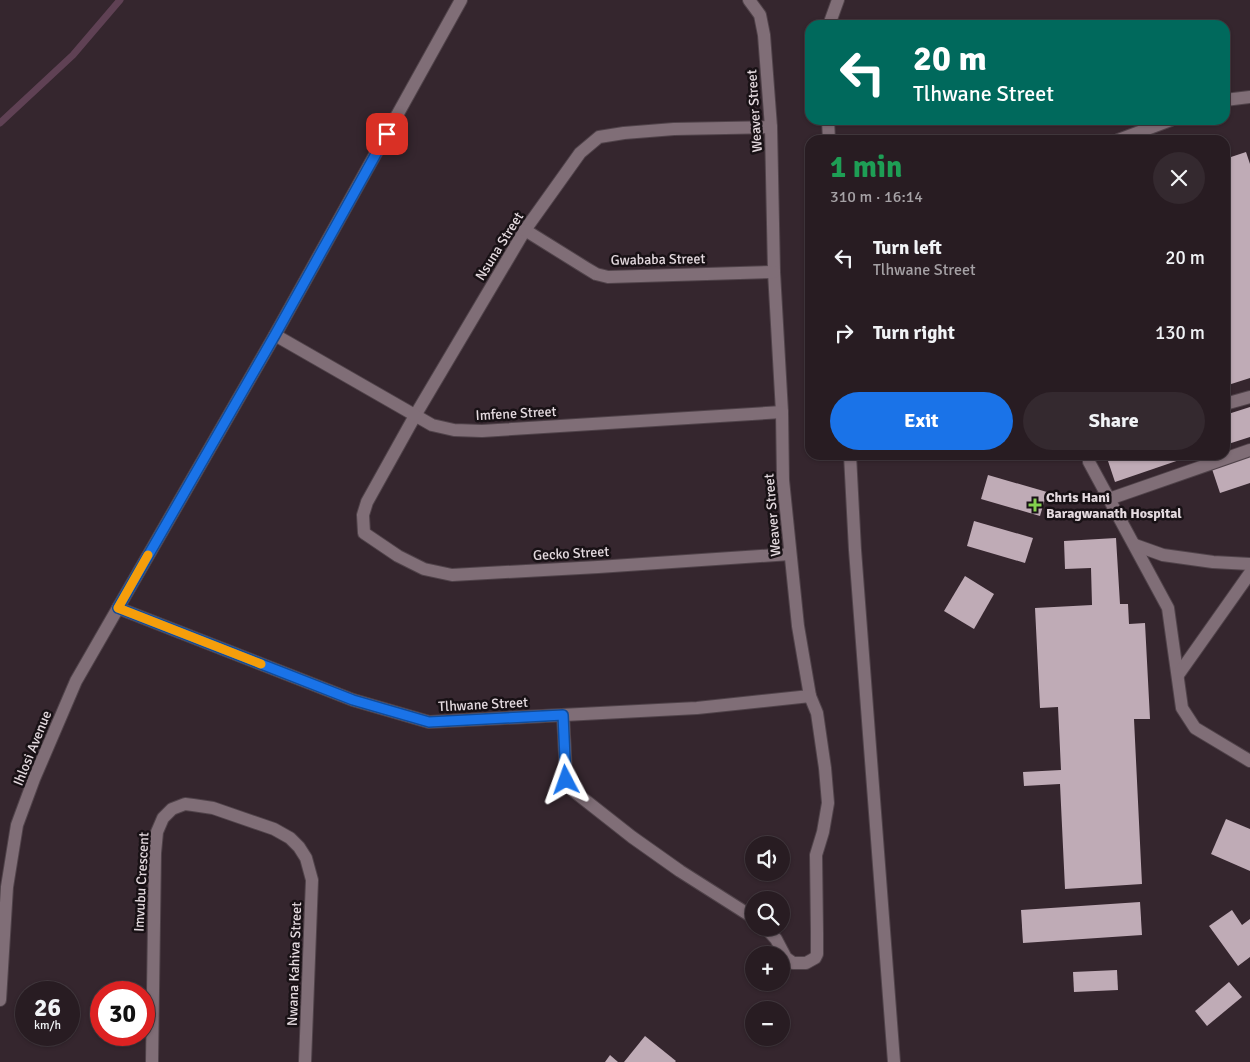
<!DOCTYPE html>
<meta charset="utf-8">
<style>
:root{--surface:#281c22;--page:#34292f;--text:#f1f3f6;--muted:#a5a1a5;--line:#443a40;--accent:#1a73e8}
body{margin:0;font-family:Signika,sans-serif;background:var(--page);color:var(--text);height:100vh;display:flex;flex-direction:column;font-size:19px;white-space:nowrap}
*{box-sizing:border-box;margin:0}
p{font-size:16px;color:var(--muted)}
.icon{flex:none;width:28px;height:28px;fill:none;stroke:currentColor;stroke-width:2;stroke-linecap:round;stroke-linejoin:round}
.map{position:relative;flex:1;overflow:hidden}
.sheet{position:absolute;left:805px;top:135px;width:425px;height:325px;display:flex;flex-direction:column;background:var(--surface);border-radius:15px;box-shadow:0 1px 4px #0004,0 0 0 1px var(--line)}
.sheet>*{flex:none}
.guide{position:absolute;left:805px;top:20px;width:425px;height:105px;border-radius:15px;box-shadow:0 1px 4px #0004,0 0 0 1px var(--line);background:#00695c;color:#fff;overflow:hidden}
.fabs{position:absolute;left:745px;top:836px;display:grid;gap:10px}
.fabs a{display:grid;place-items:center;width:45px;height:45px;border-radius:50%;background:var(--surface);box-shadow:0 1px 4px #0004,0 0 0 1px var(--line);font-size:25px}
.speed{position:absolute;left:15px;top:981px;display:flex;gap:10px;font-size:25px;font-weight:700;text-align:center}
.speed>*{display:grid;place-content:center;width:65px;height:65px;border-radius:50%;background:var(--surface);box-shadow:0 1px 4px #0004,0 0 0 1px var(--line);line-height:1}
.speed small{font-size:12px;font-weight:400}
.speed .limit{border:8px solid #d22;background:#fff;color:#111}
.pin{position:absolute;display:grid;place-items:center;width:42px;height:42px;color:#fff;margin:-21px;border-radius:10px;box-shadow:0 2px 8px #0006}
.me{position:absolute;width:55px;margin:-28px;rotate:356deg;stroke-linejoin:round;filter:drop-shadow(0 0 4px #0008)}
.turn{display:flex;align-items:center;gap:18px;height:105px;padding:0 25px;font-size:22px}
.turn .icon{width:65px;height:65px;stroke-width:2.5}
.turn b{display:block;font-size:35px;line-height:42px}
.round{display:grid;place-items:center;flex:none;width:52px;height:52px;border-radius:26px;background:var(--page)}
.overview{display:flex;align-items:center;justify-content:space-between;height:85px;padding:0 25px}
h1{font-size:30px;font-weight:700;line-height:38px;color:#1e9e55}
.primary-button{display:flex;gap:10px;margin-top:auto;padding:10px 25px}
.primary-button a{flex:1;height:58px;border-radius:30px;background:var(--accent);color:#fff;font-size:20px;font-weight:700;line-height:58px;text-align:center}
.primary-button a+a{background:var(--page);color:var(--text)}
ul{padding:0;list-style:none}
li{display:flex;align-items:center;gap:15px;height:75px;padding:0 25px}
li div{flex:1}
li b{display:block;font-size:19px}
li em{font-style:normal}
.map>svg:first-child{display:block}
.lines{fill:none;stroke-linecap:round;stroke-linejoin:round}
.stream{stroke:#5f4154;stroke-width:7}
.building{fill:#bfabb6}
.minor-casing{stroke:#50434a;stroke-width:14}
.minor{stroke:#806e77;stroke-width:12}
.route-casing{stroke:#114b97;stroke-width:12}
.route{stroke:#1a73e8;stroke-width:9}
.slow{stroke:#f59e0b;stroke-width:9}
.poi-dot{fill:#83d04e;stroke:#181115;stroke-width:2}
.labels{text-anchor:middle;stroke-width:5;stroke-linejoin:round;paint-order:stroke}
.street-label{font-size:14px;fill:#e4dadf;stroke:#181115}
.poi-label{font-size:14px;font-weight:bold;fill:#e4dadf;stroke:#181115;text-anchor:start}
</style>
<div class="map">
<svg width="1250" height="1062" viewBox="0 0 1250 1062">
<rect width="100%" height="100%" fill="#35262e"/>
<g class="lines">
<polyline class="stream" points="0,123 73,55 120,0"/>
</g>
<g class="building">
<polygon points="1246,152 1250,164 1250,378 1225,386 1225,159"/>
<polygon points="1250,407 1250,437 1225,445 1225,415"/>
<polygon points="1106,455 1194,455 1115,482"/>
<polygon points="1250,456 1250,483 1220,493 1212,469"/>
<polygon points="988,475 1047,492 1040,516 981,499"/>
<polygon points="974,521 1033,538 1025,563 967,546"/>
<polygon points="1116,538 1120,604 1128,604 1129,624 1145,623 1150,719 1134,719 1142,884 1065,889 1060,784 1024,786 1023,772 1061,770 1058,707 1040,708 1035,608 1092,605 1091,568 1065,569 1064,541"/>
<polygon points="965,576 994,594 974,629 944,611"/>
<polygon points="1226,819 1250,829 1250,871 1211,854"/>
<polygon points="1140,902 1142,935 1023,943 1021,910"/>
<polygon points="1232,910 1242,925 1250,919 1250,957 1238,966 1209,926"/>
<polygon points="1117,970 1118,990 1074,992 1073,972"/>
<polygon points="1229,982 1242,997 1207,1026 1195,1011"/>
<polygon points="645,1036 676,1061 675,1062 624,1062"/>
<polygon points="610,1055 618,1062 605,1062"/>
</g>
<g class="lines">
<g class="minor-casing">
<g id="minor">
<polyline points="749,0 760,15 764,35 771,127 774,272 782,412 783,480 798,626 810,696 817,713 825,768 828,803 823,832 816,855 817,933 817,954 815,958 806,963 793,963 786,958 776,939 766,928"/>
<polyline points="829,25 838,0"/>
<polyline points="1225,100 1250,97"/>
<polyline points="828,120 829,140"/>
<polyline points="771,127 674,129 624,133 599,137 580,153 525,230 416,414 367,502 363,515 364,533 398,556 424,569 452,575 598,567 790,554"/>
<polyline points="1118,140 1171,120"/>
<polyline points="525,230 586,268 596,274 608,277 774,272"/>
<polyline points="275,335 432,425 454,430 482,431 782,412"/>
<polyline points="1225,404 1250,397"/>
<polyline points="850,455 855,550 894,1062"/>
<polyline points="1089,462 1168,608 1182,708 1195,728 1250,761"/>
<polyline points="1109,499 1250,450"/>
<polyline points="1135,545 1163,555 1213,562 1250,564"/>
<polyline points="118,608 353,700 429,722 697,708 810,696"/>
<polyline points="1178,675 1250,573"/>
<polyline points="563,715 566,774 571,789 632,837 680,871 754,918"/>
<polyline points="0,1000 7,887 17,825 34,779 76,681 275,335 461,0"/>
<polyline points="152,1062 155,853 157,832 163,818 172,809 185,804 193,805 213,808 274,829 290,838 299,847 306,858 312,880 305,1062"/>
</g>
</g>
<use href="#minor" class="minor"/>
</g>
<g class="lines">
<g class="route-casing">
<polyline id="route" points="387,134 275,335 118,608 353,700 429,722 563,715 566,780"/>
</g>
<use href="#route" class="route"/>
<polyline class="slow" points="148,555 118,608 261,664"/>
</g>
<path class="poi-dot" d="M1032.5 497.5h5v5h5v5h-5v5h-5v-5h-5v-5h5z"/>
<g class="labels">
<g class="street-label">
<text transform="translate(754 111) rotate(-94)" y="5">Weaver Street</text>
<text transform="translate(499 246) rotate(-58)" y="5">Nsuna Street</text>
<text transform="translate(658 259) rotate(-1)" y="5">Gwababa Street</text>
<text transform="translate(516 413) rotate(-3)" y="5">Imfene Street</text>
<text transform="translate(772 515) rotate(-95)" y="5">Weaver Street</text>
<text transform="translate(571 553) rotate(-3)" y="5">Gecko Street</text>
<text transform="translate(483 704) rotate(-3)" y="5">Tlhwane Street</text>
<text transform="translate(32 748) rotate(-68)" y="5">Ihlosi Avenue</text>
<text transform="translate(141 882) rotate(-87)" y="5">Imvubu Crescent</text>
<text transform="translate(294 964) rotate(-88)" y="5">Nwana Kahiva Street</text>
</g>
<g class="poi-label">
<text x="1046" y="502">Chris Hani<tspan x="1046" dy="16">Baragwanath Hospital</tspan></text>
</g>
</g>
</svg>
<div class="fabs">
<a><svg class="icon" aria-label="sound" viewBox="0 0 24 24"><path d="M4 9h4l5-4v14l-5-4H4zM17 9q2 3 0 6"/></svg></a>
<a><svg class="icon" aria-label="search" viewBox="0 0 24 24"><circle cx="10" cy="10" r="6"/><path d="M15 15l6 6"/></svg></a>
<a>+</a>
<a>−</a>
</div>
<div class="speed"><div>26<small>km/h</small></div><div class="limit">30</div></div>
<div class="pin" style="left:387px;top:134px;background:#d93025"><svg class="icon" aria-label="arrive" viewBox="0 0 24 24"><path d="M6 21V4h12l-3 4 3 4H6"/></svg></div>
<svg class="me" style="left:566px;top:780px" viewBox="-20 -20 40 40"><path d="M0-17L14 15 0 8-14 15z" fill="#1a73e8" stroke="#fff" stroke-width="4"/></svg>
<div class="guide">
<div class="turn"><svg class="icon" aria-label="left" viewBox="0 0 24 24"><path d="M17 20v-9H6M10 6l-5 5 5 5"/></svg><div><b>20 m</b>Tlhwane Street</div></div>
</div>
<section class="sheet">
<div class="overview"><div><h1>1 min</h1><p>310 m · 16:14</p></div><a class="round"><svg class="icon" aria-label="close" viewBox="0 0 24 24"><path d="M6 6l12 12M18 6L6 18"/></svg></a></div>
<ul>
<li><svg class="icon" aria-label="left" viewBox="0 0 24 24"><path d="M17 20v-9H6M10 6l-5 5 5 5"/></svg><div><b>Turn left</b><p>Tlhwane Street</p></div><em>20 m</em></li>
<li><svg class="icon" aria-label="right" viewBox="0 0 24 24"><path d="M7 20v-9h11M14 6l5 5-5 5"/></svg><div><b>Turn right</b></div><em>130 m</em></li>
</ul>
<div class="primary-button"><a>Exit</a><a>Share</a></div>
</section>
</div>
